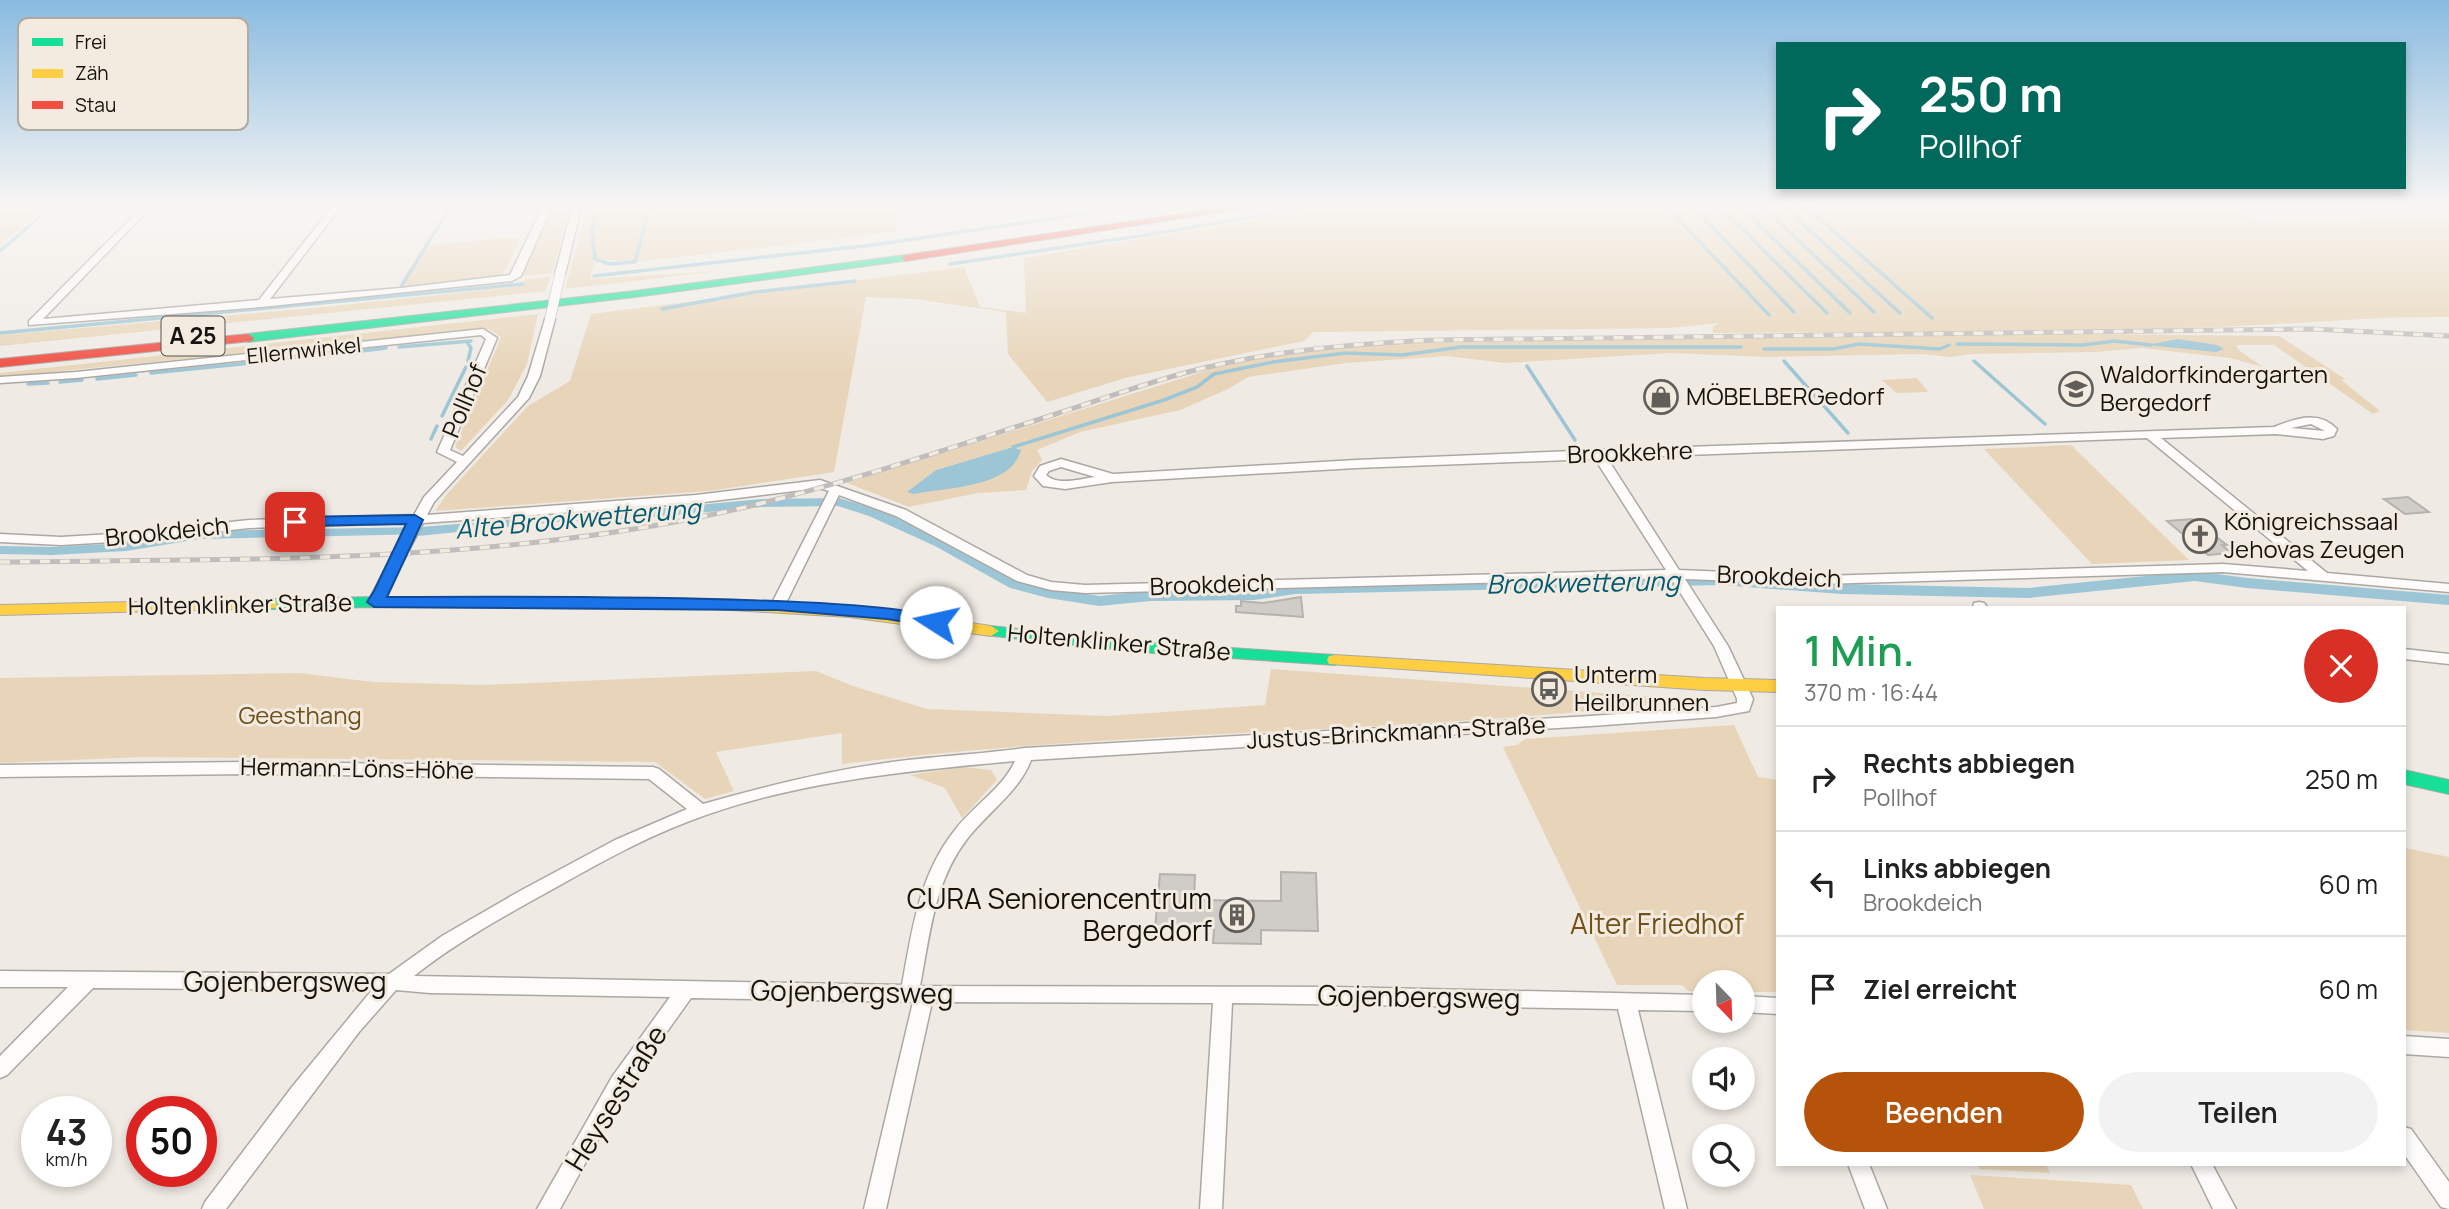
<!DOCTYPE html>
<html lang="de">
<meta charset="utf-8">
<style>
:root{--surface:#fff;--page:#f2f2f2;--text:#222;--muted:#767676;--line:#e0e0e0;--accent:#b45309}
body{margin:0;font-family:Manrope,sans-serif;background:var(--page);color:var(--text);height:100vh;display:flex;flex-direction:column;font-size:26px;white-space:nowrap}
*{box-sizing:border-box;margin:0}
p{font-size:23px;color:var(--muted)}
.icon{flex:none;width:38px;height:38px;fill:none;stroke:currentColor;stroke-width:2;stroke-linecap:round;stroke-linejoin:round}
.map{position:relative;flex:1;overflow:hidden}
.panel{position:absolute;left:1776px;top:606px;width:630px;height:560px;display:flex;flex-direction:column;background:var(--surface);border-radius:0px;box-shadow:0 4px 10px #0003}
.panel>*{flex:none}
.hud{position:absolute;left:1776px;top:42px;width:630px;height:147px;border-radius:0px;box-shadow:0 4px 10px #0003;background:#00695c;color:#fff;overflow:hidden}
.needle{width:46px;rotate:157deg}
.buttons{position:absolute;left:1692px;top:970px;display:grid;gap:14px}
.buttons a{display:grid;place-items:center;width:63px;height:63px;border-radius:50%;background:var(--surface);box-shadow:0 4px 10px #0003;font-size:35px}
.speed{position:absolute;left:21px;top:1096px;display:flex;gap:14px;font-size:35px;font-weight:700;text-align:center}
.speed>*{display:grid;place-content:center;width:91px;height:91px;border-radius:50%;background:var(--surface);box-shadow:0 4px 10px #0003;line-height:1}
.speed small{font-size:18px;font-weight:400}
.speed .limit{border:10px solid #d22;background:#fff;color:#111}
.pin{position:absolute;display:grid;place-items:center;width:60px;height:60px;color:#fff;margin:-30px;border-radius:14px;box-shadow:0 4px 10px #0006}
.me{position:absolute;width:77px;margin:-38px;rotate:280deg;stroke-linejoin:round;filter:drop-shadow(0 0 5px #0008)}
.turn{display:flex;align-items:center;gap:24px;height:147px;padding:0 28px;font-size:32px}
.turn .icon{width:91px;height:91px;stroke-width:2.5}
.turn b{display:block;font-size:49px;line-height:60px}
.round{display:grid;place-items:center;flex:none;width:74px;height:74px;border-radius:37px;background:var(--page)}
.headline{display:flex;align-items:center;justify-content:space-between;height:119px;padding:0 28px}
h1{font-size:42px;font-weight:600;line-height:52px;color:#1e9e55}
.cta{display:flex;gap:14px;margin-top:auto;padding:14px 28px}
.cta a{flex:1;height:80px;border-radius:42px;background:var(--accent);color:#fff;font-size:28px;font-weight:600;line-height:80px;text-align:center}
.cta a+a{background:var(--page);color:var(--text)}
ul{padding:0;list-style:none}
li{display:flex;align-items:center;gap:21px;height:105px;padding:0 28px;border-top:2px solid var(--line)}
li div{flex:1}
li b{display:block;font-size:26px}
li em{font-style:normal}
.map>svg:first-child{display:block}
.green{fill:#e8d5b9;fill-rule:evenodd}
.water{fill:#9cc6d5}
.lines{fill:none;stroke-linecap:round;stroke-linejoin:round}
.stream{stroke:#9cc6d5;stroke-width:3.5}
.canal{fill:#9cc6d5;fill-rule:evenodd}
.building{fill:#d0ccc7;stroke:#b6b2ae;stroke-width:2}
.street-casing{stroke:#aba8a4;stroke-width:3}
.fast-casing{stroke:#aba8a4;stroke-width:2}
.slow-casing{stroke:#aba8a4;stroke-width:2}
.jam-casing{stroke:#aba8a4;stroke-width:2}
.street{fill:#fdfcfb;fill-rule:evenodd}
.fast{fill:#16e098;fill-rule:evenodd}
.slow{fill:#ffcf43;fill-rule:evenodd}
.jam{fill:#f24e42;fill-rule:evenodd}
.rail-casing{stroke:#bfbebc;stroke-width:5}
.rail{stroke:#f3ebe0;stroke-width:3.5;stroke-dasharray:10;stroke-linecap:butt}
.street-bridge-casing{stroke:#aba8a4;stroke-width:11;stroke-linecap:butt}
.street-bridge{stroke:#fdfcfb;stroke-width:10}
.route{fill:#1a73e8;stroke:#114b97;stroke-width:2}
.labels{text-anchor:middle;stroke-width:6;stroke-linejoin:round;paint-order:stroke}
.far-street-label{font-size:21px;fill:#15130f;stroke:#f3ebe0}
.shield{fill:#f3ebe0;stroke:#58544e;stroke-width:2}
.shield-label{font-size:23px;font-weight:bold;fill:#15130f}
.poi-label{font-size:24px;fill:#15130f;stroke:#f3ebe0;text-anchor:start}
.street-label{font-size:24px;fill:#15130f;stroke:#f3ebe0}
.park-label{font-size:24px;fill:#715019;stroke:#f3ebe0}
.water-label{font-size:26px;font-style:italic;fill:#005972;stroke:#f3ebe0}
.near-poi-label{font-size:28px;fill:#15130f;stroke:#f3ebe0;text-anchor:end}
.near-park-label{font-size:28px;fill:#715019;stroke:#f3ebe0}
.near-street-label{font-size:28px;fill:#15130f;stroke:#f3ebe0}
.key{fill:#f3ebe0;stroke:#b0aaa1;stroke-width:2}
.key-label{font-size:19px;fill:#15130f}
</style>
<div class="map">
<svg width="2449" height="1209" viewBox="0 0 2449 1209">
<rect width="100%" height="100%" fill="#efeae4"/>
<g class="green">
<polygon points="0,204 50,204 0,246"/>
<polygon points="553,204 571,204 552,273 519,276"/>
<polygon points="588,204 898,204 896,232 636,262 595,259 590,279 720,271 565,289"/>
<path d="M1351,204H2226L2260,223L2449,218V317C2378,316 2308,323 2237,326C2063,334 1887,331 1713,333V327L1719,323L1670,328L1313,332L1304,341L1125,378L1047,402L1008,354L1006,312L915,299L866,297L834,472L709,491L435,511L447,494L528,406L570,381L591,314L964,267L980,307L1026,313L1024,258Z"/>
<polygon points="521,237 502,276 398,289 426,245"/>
<polygon points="550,277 546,291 0,346 0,335 325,307 522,286 525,279"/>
<polygon points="538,314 527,364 508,400 461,451 455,447 501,337 488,329 0,377 0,373"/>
<path d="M2077,334L2279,336L2345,379L2341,380L2380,411L2373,414L2274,345H2236L2240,351L2263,367L2230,358L2142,348L2095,352L1971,354L1952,357L1920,354L1768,357L1671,353L1505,363L1447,356L1346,363L1248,377L1228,389L1180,410L1080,432L1037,450L1042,460L1032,471L1026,490L978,493L909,507L847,483L1221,366L1286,354L1386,343ZM1013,447L1021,450L981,482L914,494L936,470Z"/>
<polygon points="1917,378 1928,392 1896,393 1882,380"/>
<polygon points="2071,445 2189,560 2092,564 1984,449"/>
<path d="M1271,669L1698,700C1638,706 1578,713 1518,717C1293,734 1067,736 842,764V733L716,752L734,791L705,799L655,762L142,757L0,763V678L299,673L373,682L482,685L816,671L853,686L927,709L1107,716L1265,705Z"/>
<polygon points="1734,725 1758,777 1778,780 1778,992 1743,992 1743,982 1704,982 1704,992 1688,991 1682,985 1617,985 1503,747 1517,745 1525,739"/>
<polygon points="963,767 991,770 997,780 962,818 945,788 910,775"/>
<polygon points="2405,848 2449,857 2449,1033 2405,1030"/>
<polygon points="1977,1164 2046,1164 2050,1173 1980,1169"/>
<polygon points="1970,1175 2131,1185 2143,1209 1984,1209"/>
</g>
<g class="water">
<polygon points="2178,339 2217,345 2224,349 2216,352 2147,345"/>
<path d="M1013,447L1021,450C1011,488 948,487 914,494L907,492L936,470Z"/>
<polygon points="621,515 653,517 623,522 566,521 418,536 422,527 527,518"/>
</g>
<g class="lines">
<g class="stream">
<polyline points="596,204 592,233 595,259 610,264 635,262 650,204"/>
<polyline points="1664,204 1769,315"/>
<polyline points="1690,204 1794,312"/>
<polyline points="1717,204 1827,313"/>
<polyline points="1738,204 1850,313"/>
<polyline points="1760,204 1874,312"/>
<polyline points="1781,204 1900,313"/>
<polyline points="1803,204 1932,318"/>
<polyline points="0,251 55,204"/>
<polyline points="950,264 1146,235 1327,204"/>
<polyline points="594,276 873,245 1151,204"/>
<polyline points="402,285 452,204"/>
<polyline points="662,309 755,292 855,281"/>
<polyline points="0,333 523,284"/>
<polyline points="467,342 471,348 468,361"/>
<polyline points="1957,344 2083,345 2114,341 2151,345"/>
<polyline points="399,347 471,341"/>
<polyline points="1764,349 1833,349 1859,344 1940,349 1949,345"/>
<polyline points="337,354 386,348"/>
<polyline points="269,360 319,355"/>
<polyline points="1784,361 1848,433"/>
<polyline points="1974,361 2045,424"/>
<polyline points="1527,366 1575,440"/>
<polyline points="151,373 251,363"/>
<polyline points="97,379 136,375"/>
<polyline points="60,382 82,380"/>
<polyline points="28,384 48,383"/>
<polyline points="442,416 466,367"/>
<polyline points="431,439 437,426"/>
<polyline points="1013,447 1164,400 1197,387 1214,374 1273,362 1346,353 1402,355 1461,347 1741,347"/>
</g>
<g class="canal">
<polygon points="839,498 879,510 945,540 1020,581 1048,588 1099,596 1151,591 1255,590 1295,584 1721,575 1842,584 2028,588 2195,571 2247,578 2449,595 2449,605 2247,588 2195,581 2028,598 1842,594 1721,585 1295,594 1255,600 1151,601 1099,606 1048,598 1010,588 935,546 869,516 838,506 762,507 611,521 604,517 611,513 762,499"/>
<polygon points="425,527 432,531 430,534 200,539 126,551 53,555 0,554 0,546 53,547 126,543 200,531"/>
</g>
</g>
<g class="building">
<polygon points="2408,497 2429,512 2405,514 2384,499"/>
<polygon points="2192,519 2227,545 2222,545 2231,553 2208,555 2167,521"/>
<polygon points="1301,597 1303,617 1236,612 1236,606 1241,606 1241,601 1263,603"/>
<polygon points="1281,872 1316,873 1318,931 1261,930 1261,944 1213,943 1214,929 1155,928 1160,874 1195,875 1194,900 1281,901"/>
</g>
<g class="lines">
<g class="street-casing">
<g id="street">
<polygon points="145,204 154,204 43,319 259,300 334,204 343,204 270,299 401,288 510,275 544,204 553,204 521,276 512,281 261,307 29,325 29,321"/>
<polygon points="573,204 582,204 565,274 560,277 555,274"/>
<path d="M550,316L555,319L540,376L529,398L434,502L427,515L696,495L820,480L906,510L1027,575L1051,582L1085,585L1666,570L1595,459L1356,468L1112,482L1065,489L1043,486L1034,476L1040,466L1061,459L1113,474L1356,460L1598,450L2274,427C2296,418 2319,410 2337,429L2334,436L2323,439L2276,434L2161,438L2327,573L2449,584V592L2223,572L1820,584L1685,579L1728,646L1753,699L1749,711L1716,717L1591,726L1031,760C1019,792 988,812 967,839C934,882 930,934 920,986L1334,987L1704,995V1011L1638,1010L1687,1209H1665L1618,1009L1232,1003L1222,1209H1200L1213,1003L932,1002L886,1209H864L913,1002L691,998L626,1089L560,1209H537L612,1077L670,997L430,993L396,990L359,1032L226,1209H202L205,1202L292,1087L372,990L93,988L7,1075L0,1078V1056L68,987H0V971L389,974L442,936L518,892L615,840L687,809L649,779L245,774L0,777V765L245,762L653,767L659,769L703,804C765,786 827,771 892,762C936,756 981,754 1025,748L1591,716L1716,707L1737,703V699L1714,646L1671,578L1085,593L1051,590L1017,581L896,516L839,495L785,605L778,609L773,608L771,605L829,491L819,488L696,503L423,523L382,602L375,606L368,602L409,523L249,528L129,541L61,545L0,542V534L61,537L129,533L249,520L414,515L424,497L457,462L437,452L486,339L481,335L76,378L0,383V377L76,372L483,329L497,338L450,450L463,456L518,397L528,376L545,319ZM2311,424L2325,431L2291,428ZM2147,438L2308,571L2223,564L1820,576L1679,570L1607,458ZM1061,467L1095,477C1080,479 1058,486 1046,475L1049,471ZM1015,761C1003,788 973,806 955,830C919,875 912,930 902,985L414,976C454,944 499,919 544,894C591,868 637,841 687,822C789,782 905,771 1015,761Z"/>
<polygon points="1979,602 1984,603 1987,607 1973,607 1974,603"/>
<polygon points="2404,649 2449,654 2449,664 2404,659"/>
<polygon points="1743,996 1778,998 1778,1014 1743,1012"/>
<polygon points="2404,1036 2449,1039 2449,1057 2404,1054"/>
<polygon points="2404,1127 2411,1129 2449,1182 2449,1209 2441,1207 2404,1154"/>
<polygon points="1848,1164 1869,1164 1887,1209 1865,1209"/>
<polygon points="2191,1164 2212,1164 2236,1209 2213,1209"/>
</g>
</g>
<g class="fast-casing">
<g id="fast">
<polygon points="906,255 910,256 910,260 635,297 248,342 242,338 248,334 635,291"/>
<polygon points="375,597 705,599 713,604 705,609 375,607 269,609 261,604 269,599"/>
<polygon points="991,626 1140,642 1335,655 1343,660 1335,665 1140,652 985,635 983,631"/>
<polygon points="2404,770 2449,780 2449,794 2404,784"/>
</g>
</g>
<g class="slow-casing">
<g id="slow">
<polygon points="269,599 275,600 277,604 275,608 0,615 0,605"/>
<path d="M705,599C801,601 896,611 991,626L999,631L991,636L849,617L699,608L697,604Z"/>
<polygon points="1335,655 1705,678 1778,680 1778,692 1705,690 1329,664 1327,660 1329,656"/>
</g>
</g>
<g class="jam-casing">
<g id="jam">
<polygon points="1246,204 1273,204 906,261 901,258 906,255"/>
<polygon points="248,334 254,338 252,341 0,367 0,359"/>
</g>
</g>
<use href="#street" class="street"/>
<use href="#fast" class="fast"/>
<use href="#slow" class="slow"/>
<use href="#jam" class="jam"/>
<g class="rail-casing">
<path id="rail" d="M0,562C242,559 487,564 724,512C837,487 946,449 1056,414C1109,397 1162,377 1217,365C1289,349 1363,343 1436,340L2313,329L2449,336"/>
</g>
<use href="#rail" class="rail"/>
<g class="street-bridge-casing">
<polyline id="street-bridge" points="550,319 560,274"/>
</g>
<use href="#street-bridge" class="street-bridge"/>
</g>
<linearGradient id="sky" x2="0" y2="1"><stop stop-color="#89bbe0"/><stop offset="0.55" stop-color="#f8f6f3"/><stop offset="1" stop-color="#f8f6f3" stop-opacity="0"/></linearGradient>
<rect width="2449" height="374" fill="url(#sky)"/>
<path class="route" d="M415,515L423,520L387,597C455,597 919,592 944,622L936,627L887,619L778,610L374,607L367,602L374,591L406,524L295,526L287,522L295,517Z"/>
<defs>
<g id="school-ring" transform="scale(1.75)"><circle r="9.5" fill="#f3ebe0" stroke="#615e5a" stroke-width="1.5"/><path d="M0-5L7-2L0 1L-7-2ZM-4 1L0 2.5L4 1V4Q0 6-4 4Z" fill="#615e5a"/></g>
<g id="shop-ring" transform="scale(1.75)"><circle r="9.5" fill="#f3ebe0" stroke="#615e5a" stroke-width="1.5"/><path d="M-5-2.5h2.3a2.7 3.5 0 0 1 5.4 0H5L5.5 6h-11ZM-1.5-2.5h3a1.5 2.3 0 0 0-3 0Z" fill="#615e5a"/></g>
<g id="church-ring" transform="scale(1.75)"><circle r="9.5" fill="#f3ebe0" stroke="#615e5a" stroke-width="1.5"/><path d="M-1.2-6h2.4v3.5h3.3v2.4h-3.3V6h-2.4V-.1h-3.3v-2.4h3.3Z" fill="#615e5a"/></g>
<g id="bus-ring" transform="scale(1.75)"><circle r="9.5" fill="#f3ebe0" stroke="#615e5a" stroke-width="1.5"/><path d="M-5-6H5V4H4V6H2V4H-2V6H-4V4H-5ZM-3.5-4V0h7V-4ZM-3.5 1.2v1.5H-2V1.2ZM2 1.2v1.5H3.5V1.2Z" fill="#615e5a"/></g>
<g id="building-ring" transform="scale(1.75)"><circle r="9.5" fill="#f3ebe0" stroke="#615e5a" stroke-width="1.5"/><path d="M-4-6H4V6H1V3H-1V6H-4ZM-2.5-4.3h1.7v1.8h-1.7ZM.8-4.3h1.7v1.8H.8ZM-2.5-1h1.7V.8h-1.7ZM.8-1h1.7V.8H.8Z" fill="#615e5a"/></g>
</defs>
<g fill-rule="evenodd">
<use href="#school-ring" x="2076" y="389"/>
<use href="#shop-ring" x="1661" y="397"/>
<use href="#church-ring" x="2200" y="536"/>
<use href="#bus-ring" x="1549" y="689"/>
<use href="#building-ring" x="1237" y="915"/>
</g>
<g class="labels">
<g class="far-street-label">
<text transform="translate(304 351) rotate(-6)" y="7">Ellernwinkel</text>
</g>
<rect class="shield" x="161.5" y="316.5" width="63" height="39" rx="5"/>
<g class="shield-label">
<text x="193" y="344">A 25</text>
</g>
<g class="poi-label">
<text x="2100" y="383">Waldorfkindergarten<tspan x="2100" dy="28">Bergedorf</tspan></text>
<text x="1686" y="405">MÖBELBERGedorf</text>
<text x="2224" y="530">Königreichssaal<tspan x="2224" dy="28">Jehovas Zeugen</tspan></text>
<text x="1574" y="683">Unterm<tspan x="1574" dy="28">Heilbrunnen</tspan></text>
</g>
<g class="street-label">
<text transform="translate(465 401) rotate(-67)" y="8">Pollhof</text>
<text transform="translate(1630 453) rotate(-2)" y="8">Brookkehre</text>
<text transform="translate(167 532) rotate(-6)" y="8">Brookdeich</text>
<text transform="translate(1779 577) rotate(2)" y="8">Brookdeich</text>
<text transform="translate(1212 585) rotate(-2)" y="8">Brookdeich</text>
<text transform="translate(240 605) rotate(-1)" y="8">Holtenklinker Straße</text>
<text transform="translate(1119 643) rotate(5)" y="8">Holtenklinker Straße</text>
<text transform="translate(1396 733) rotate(-3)" y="8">Justus-Brinckmann-Straße</text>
<text transform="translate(357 769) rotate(1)" y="8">Hermann-Löns-Höhe</text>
</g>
<g class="park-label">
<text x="300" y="724">Geesthang</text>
</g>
<g class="water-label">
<text transform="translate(578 519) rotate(-5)" y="9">Alte Brookwetterung</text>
<text transform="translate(1583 583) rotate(-1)" y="9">Brookwetterung</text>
</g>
<g class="near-poi-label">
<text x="1212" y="909">CURA Seniorencentrum<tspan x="1212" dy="32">Bergedorf</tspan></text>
</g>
<g class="near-park-label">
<text x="1657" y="934">Alter Friedhof</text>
</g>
<g class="near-street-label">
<text x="285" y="992">Gojenbergsweg</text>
<text transform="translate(852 992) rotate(1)" y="10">Gojenbergsweg</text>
<text transform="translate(1419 997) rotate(1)" y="10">Gojenbergsweg</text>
<text transform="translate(616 1098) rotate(-58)" y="10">Heysestraße</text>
</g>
</g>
<rect x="18" y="18" width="230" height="112" rx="10" class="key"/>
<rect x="32" y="38" width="31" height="8" fill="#16e098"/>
<rect x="32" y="69" width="31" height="9" fill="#ffcf43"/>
<rect x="32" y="101" width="31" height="8" fill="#f24e42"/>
<g class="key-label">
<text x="75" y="49">Frei</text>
<text x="75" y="80">Zäh</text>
<text x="75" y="112">Stau</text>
</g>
</svg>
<div class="buttons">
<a><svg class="needle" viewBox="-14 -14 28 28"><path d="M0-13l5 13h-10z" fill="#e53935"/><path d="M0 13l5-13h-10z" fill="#767676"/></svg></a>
<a><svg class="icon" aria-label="sound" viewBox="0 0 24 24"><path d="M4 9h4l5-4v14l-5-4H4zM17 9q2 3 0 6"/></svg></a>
<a><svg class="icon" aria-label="search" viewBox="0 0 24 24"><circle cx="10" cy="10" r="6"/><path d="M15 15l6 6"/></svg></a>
</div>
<div class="speed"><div>43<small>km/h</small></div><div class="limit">50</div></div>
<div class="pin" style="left:295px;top:522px;background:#d93025"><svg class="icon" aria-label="arrive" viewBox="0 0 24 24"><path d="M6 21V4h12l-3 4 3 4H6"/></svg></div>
<svg class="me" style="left:936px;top:622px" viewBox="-20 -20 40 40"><circle r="19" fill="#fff"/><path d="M0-13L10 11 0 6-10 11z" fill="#1a73e8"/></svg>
<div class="hud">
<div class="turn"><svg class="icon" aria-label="right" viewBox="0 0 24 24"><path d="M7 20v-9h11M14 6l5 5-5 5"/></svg><div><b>250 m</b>Pollhof</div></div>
</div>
<section class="panel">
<div class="headline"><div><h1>1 Min.</h1><p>370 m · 16:44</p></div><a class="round" style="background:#d93025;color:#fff"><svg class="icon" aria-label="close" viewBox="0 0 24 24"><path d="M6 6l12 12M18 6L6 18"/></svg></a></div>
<ul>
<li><svg class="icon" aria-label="right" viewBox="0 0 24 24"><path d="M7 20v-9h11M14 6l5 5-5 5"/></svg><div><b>Rechts abbiegen</b><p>Pollhof</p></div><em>250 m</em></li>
<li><svg class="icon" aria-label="left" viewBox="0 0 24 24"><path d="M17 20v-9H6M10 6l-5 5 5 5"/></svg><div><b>Links abbiegen</b><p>Brookdeich</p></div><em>60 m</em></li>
<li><svg class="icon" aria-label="arrive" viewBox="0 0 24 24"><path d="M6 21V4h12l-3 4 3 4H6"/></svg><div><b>Ziel erreicht</b></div><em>60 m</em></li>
</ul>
<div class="cta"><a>Beenden</a><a>Teilen</a></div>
</section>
</div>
